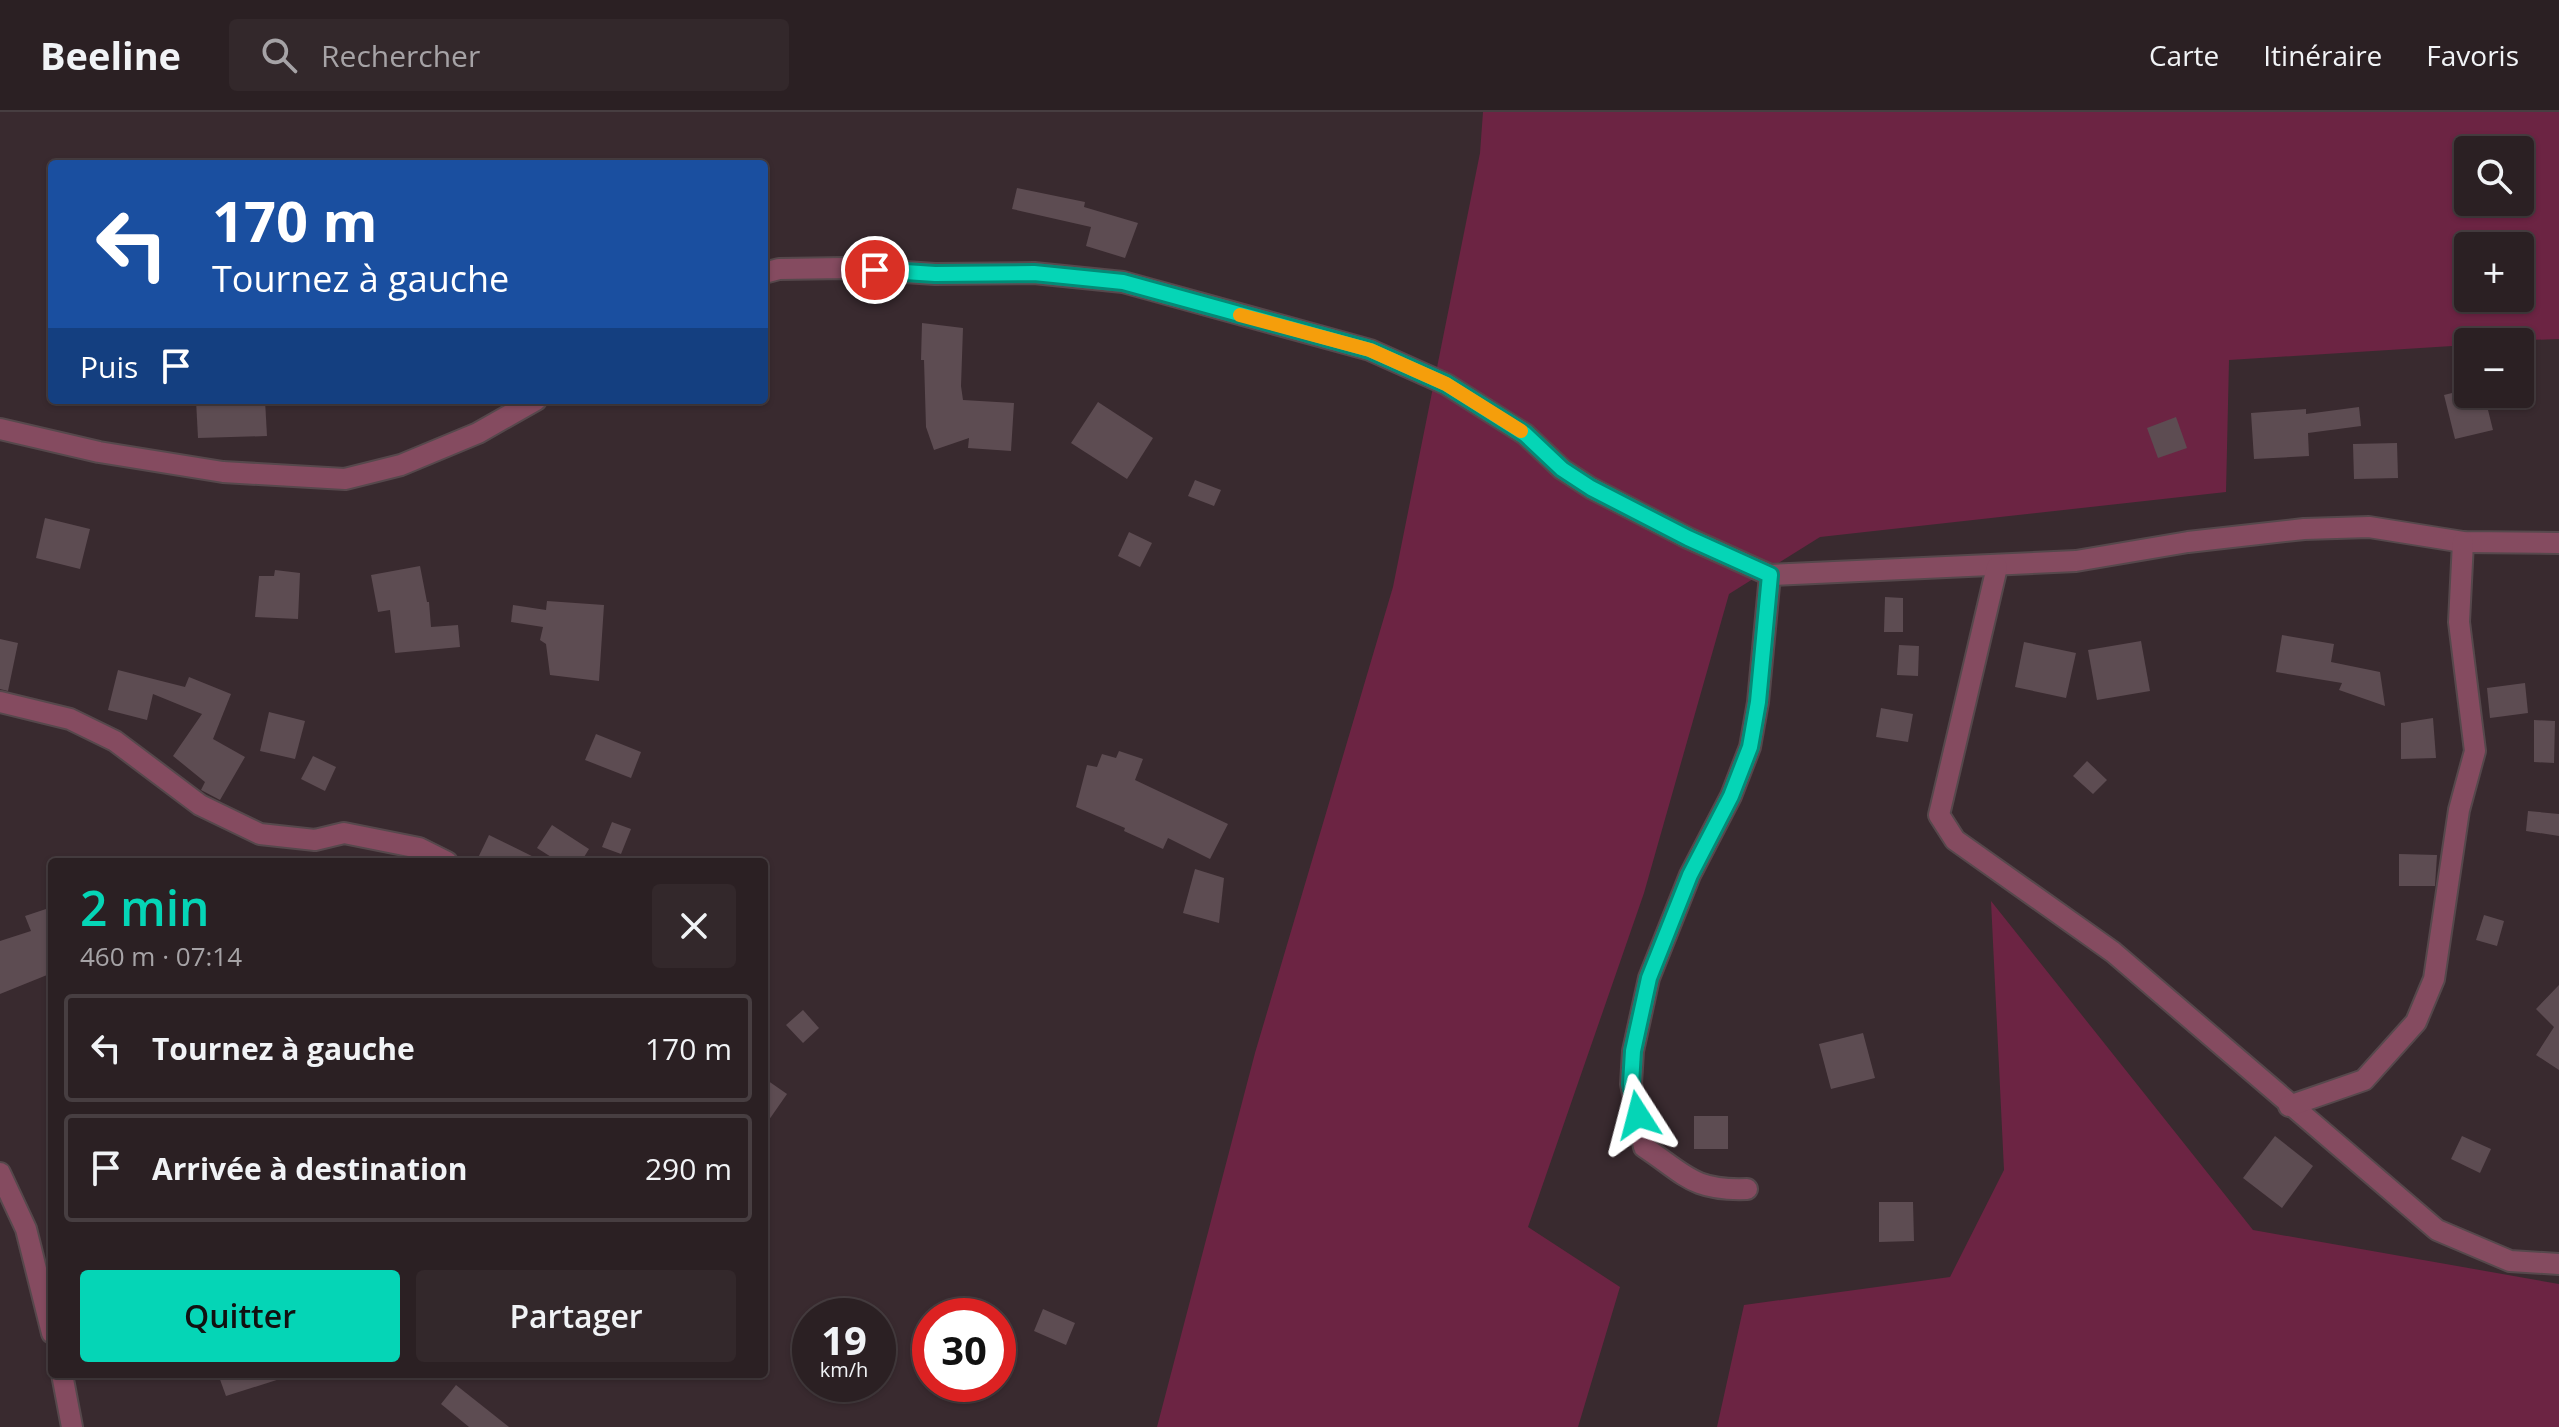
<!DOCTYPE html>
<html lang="fr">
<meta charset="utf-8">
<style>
:root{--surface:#2b2023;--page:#33282b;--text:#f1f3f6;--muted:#a6a3a6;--line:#473e41;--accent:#05d5b6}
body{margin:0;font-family:"Open Sans",sans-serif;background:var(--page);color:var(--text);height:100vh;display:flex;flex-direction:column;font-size:30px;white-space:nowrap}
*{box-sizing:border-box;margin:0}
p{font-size:26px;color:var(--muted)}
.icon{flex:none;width:44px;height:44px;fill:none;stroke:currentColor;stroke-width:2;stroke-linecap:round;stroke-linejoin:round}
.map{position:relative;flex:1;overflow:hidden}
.side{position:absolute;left:48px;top:746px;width:720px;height:520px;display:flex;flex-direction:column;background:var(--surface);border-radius:8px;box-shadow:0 2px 6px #0004,0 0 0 2px var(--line)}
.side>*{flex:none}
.guide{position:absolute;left:48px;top:48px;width:720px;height:244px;border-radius:8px;box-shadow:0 2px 6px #0004,0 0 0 2px var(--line);background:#1a4fa0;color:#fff;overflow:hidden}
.buttons{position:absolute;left:2454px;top:24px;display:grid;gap:16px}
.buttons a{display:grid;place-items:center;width:80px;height:80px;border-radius:8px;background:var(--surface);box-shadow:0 2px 6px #0004,0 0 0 2px var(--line);font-size:40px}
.speed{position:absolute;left:792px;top:1186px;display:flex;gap:16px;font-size:40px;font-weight:700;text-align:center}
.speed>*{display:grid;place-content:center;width:104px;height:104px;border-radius:50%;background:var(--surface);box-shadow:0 2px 6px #0004,0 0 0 2px var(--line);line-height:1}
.speed small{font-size:20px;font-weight:400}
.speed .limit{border:12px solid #d22;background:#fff;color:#111}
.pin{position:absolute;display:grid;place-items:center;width:68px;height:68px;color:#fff;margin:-34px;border:4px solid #fff;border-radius:50%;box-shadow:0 2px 8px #0007}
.me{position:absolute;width:88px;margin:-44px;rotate:351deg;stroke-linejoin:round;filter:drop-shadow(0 0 6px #0008)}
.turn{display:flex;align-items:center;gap:28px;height:168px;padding:0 32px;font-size:36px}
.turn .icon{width:104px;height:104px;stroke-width:2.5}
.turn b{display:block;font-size:56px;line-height:68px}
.then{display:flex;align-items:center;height:76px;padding:0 32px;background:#0003;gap:16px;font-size:30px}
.round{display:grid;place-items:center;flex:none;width:84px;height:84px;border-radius:8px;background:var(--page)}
.overview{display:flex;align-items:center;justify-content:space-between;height:136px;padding:0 32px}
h1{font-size:48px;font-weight:600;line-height:60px;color:var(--accent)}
.action{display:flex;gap:16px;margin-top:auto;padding:16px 32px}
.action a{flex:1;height:92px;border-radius:8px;background:var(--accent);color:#111;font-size:32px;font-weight:600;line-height:92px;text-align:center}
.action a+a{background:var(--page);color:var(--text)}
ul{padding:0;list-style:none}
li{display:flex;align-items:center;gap:24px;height:108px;margin:0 16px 12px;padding:0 16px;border:4px solid var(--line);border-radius:8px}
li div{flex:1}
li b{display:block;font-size:30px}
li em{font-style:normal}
header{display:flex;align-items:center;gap:48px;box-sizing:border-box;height:112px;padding:0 40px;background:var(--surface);border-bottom:2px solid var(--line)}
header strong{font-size:38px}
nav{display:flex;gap:44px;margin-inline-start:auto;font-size:28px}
.search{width:560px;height:72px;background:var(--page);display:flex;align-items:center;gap:20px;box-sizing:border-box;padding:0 28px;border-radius:8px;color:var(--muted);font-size:30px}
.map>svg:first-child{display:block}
.green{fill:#6c2443;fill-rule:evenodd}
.building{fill:#5d4c52}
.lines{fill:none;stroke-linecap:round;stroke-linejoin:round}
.street-casing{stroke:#56484c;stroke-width:24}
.street{stroke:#854b60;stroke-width:20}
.route-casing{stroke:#038a76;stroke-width:20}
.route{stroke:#05d5b6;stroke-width:14}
.slow{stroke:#f59e0b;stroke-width:14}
</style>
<header>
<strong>Beeline</strong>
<div class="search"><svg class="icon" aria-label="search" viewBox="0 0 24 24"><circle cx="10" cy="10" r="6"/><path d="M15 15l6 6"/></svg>Rechercher</div>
<nav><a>Carte</a><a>Itinéraire</a><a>Favoris</a></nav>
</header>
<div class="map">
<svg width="2559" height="1315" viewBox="0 0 2559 1315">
<rect width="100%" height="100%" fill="#392a2f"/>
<g class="green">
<path d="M1483,0H2559V227L2468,230V233L2229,248L2226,380L1820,425L1729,482L1644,781L1528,1115L1620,1175L1578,1315H1157L1255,941L1393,475L1480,41ZM2468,38H2520V90H2468ZM2468,134H2520V186H2468Z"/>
<polygon points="1991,789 2253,1118 2559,1172 2559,1315 1717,1315 1744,1193 1950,1165 2004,1058"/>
</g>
<g class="building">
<polygon points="1017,76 1085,90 1084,95 1138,111 1125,146 1086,134 1091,115 1012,97"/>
<polygon points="922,211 963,216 961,274 963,288 1014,291 1011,339 968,336 969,326 934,338 926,315 924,248 921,248"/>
<polygon points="2468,277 2468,282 2484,282 2493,318 2455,327 2444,283"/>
<polygon points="196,288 265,288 267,324 198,326"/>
<polygon points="1098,290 1153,326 1127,367 1071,331"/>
<polygon points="2359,295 2361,314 2308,321 2309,344 2254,347 2251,301 2306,297 2306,302"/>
<polygon points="2176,305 2187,336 2158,346 2147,316"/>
<polygon points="2397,331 2398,366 2354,367 2353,332"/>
<polygon points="1195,368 1221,378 1214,394 1188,384"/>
<polygon points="45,406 90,417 80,457 36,446"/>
<polygon points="1129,420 1152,431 1140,455 1118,444"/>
<polygon points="420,454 427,490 429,490 431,515 458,513 460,535 395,541 390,498 378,500 371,463"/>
<polygon points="275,458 300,461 298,507 255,505 259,464 274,464"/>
<polygon points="1885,485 1903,486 1903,520 1884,520"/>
<polygon points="547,489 604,493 599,569 550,563 546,532 540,528 543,515 511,510 513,493 546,498"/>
<polygon points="2282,523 2334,532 2331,550 2380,560 2385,594 2339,578 2342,571 2276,560"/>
<polygon points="0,527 18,531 8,579 0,577"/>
<polygon points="2141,529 2150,579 2097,588 2088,538"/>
<polygon points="2024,530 2076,541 2066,586 2015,575"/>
<polygon points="1899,533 1919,534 1918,564 1897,563"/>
<polygon points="118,558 185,575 189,565 231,582 213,627 245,645 220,688 201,678 205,670 173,644 202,602 153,582 147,608 108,598"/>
<polygon points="2525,571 2528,601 2490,606 2487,576"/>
<polygon points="1881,596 1913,602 1908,630 1876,625"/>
<polygon points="269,600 305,609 295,647 260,639"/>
<polygon points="2433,606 2436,646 2401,647 2401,611"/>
<polygon points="2534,608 2555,609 2554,651 2534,650"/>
<polygon points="596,622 641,640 631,666 585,648"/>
<polygon points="1119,639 1143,647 1135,668 1228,712 1210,747 1168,726 1163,737 1124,719 1125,716 1076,695 1087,653 1097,655 1102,642 1116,646"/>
<polygon points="313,644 336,655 325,679 301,667"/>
<polygon points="2087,649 2107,668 2093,682 2073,664"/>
<polygon points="2528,699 2559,702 2559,724 2526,719"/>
<polygon points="612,710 631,717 621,742 602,735"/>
<polygon points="552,713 589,737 581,750 559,750 537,736"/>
<polygon points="489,723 544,750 476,750"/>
<polygon points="2399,742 2437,743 2435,774 2399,774"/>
<polygon points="1195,757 1224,766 1219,811 1183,801"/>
<polygon points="46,797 52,812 52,861 0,882 0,829 31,819 25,804"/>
<polygon points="2484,803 2504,809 2497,834 2476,828"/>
<polygon points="2559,873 2559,958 2536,943 2554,915 2536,897"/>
<polygon points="803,898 819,916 803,931 786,913"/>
<polygon points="1863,921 1875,966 1831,977 1819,932"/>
<polygon points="764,966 787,982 764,1015"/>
<rect x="1694" y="1004" width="34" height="33"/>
<polygon points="2275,1024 2313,1054 2282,1096 2243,1066"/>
<polygon points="2462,1024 2491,1037 2480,1061 2451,1047"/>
<polygon points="1879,1090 1913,1090 1914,1129 1879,1130"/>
<polygon points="1043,1197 1075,1211 1066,1233 1034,1219"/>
<polygon points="218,1262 282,1262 283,1266 226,1284"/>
<polygon points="456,1273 509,1315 469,1315 441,1292"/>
</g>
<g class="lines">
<g class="street-casing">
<g id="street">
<polyline points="764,161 779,157 845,156 935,162 1034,161 1123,170 1370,238 1446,272 1525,322 1562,357 1591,376 1688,426 1770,463 2076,449 2188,430 2304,417 2369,415 2463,430 2559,431"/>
<polyline points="0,317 99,340 223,360 345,367 401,353 478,321 536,288"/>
<polyline points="1997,455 1939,703 1955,728 2113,840 2437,1118 2510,1149 2559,1152"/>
<polyline points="0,590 70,607 115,629 200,693 260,722 315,728 344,721 419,736 447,750"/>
<polyline points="2289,994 2364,968 2416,910 2434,867 2459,698 2475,639 2459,510 2463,430"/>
<polyline points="0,1061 26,1117 52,1221"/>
<path d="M1747,1077C1693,1079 1686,1063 1644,1035L1631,972L1633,939L1649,866L1690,763L1731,684L1750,635L1758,590L1770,463"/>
<polyline points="62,1262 72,1315"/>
</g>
</g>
<use href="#street" class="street"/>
</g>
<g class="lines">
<g class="route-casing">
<polyline id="route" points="875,158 935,162 1034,161 1123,170 1370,238 1446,272 1525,322 1562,357 1591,376 1688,426 1770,463 1758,590 1750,635 1731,684 1690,763 1649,866 1633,939 1631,972 1638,1003"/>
</g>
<use href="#route" class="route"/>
<polyline class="slow" points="1240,203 1370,238 1446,272 1521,319"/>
</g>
</svg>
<div class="buttons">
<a><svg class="icon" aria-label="search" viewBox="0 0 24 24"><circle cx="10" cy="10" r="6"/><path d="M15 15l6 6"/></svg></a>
<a>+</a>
<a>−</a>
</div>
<div class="speed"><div>19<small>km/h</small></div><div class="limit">30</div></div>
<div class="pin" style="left:875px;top:158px;background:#d93025"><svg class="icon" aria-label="arrive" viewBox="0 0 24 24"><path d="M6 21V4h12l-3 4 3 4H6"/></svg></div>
<svg class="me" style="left:1638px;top:1003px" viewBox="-20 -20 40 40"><path d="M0-17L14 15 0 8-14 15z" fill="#05d5b6" stroke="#fff" stroke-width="4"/></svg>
<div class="guide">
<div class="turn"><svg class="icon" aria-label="left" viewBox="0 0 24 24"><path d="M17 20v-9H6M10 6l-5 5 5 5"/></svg><div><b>170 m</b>Tournez à gauche</div></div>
<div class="then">Puis<svg class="icon" aria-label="arrive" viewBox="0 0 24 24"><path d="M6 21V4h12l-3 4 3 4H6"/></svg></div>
</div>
<section class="side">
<div class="overview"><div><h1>2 min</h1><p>460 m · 07:14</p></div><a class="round"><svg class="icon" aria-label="close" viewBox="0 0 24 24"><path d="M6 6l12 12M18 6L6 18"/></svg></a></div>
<ul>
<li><svg class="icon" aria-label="left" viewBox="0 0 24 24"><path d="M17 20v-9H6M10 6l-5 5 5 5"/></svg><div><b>Tournez à gauche</b></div><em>170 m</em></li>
<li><svg class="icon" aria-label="arrive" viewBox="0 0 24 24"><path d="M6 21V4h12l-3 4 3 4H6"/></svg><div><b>Arrivée à destination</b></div><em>290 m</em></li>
</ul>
<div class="action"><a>Quitter</a><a>Partager</a></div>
</section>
</div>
